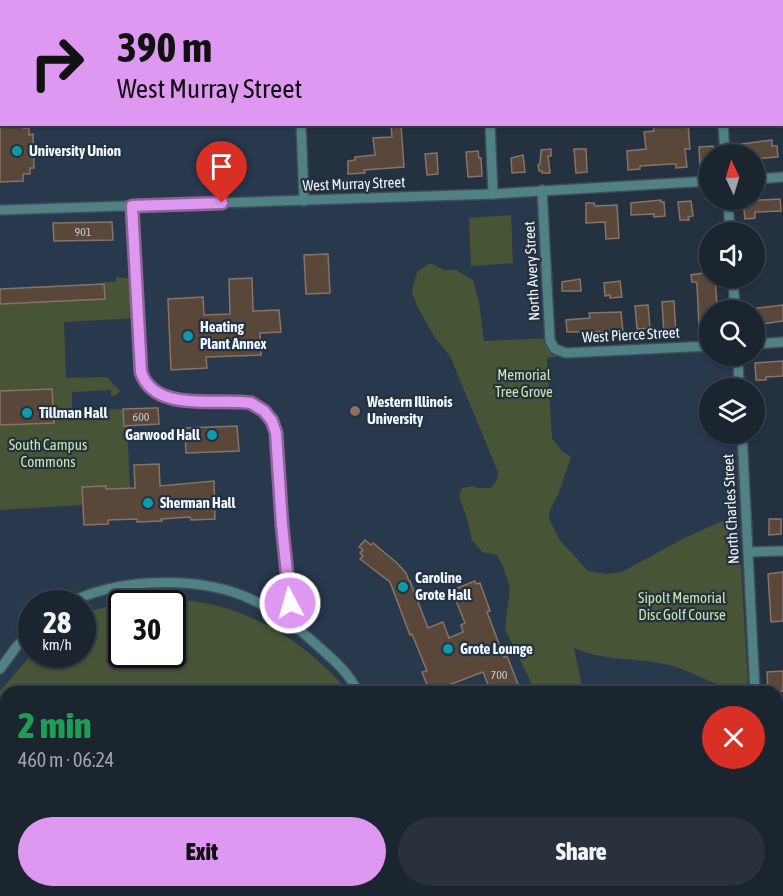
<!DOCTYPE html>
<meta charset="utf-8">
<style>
:root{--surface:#1b2530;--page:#28313c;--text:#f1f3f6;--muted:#a0a5ab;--line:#39424c;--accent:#de98f2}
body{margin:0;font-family:"Asap Condensed",sans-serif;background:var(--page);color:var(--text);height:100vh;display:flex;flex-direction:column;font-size:22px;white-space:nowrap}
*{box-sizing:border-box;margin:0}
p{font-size:20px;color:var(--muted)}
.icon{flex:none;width:33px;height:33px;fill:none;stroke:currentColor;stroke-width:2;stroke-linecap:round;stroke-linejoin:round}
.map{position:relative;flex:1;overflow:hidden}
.details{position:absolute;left:0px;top:686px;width:783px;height:212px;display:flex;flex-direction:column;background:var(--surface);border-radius:18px 18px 0 0;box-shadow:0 2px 4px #0004,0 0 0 2px var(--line)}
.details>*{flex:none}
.hud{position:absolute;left:0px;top:0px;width:783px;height:126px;box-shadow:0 2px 4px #0004,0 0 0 2px var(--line);background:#de98f2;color:#111;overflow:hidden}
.needle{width:39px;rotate:356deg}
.buttons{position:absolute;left:699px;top:144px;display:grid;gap:12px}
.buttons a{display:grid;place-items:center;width:66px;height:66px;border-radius:50%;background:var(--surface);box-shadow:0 2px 4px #0004,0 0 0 2px var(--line);font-size:30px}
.speed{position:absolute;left:18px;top:590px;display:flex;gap:12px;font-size:30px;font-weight:700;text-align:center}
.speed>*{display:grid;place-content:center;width:78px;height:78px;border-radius:50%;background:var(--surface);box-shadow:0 2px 4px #0004,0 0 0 2px var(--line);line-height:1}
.speed small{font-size:15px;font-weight:400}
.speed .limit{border:3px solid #111;border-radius:9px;background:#fff;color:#111}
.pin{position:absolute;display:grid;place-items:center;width:51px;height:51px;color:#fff;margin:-62px -26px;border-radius:50% 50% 50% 0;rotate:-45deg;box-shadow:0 0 6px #0007}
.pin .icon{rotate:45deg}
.me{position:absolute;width:66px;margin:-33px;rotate:354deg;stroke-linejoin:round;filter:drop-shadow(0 0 4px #0008)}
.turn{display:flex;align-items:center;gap:21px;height:126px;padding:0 18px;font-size:27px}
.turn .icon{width:78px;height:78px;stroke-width:2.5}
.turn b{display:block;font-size:42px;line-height:51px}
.round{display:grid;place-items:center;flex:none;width:63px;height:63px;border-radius:32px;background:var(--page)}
.headline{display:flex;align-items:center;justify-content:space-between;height:102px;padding:0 18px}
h1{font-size:36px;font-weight:800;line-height:45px;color:#1e9e55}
.primary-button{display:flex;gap:12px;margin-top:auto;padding:12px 18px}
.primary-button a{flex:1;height:69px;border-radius:36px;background:var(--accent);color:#111;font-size:24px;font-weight:800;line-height:69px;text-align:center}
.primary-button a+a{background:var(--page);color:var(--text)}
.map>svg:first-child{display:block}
.built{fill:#28384d;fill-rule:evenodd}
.green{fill:#475436}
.building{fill:#59473a;stroke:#887467;stroke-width:1.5}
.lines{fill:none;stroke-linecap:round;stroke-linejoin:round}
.minor-casing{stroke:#404c5b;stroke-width:12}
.minor{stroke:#508285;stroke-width:9}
.route-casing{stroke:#90639d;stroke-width:15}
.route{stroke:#de98f2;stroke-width:10}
.culture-dot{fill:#0f9aa8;stroke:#243140;stroke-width:2}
.education-dot{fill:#8d6e63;stroke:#243140;stroke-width:2}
.labels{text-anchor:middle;stroke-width:4.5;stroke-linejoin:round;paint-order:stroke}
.number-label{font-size:12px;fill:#cacacd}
.poi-label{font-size:15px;font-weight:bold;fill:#eff5fe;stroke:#243140;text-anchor:start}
.street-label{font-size:15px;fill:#eff5fe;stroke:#243140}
.park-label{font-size:15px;fill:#c9e6a5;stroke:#243140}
</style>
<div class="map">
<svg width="783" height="896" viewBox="0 0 783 896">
<rect width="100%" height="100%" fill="#243140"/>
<path class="built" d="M0,0L170,1L2,2V124L301,125L304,201L542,190L550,341L555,349L709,346L710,356H738L739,388H710V434H742L755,691L6,692V803H0ZM32,603H82V654H32ZM122,603H172V654H122Z"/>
<g class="green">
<polygon points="511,215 513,263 471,266 469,218"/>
<path d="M430,263L444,270H456L473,280L479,302L484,341L550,338L555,349L556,357L547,358L552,438L562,451L571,457L558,495L550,510L549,519L559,539L588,571L607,574L622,572L684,538L738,514L748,686C722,693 698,673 673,666C641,657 605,662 574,648L583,691H535L505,629L510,588L503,566L497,555L482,552L472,540L466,515L459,497L462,488L474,486L477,488H491L497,480L498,472L450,356L435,338L417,306L413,295L412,290L417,272Z"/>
<polygon points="116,277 135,279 137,318 64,322 66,378 107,377 120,391 115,396 111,396 111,390 72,392 72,411 123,409 124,425 127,426 130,488 106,489 106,486 83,487 83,505 0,510 0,304 105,299 104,282 116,282"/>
<path d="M181,600C234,603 287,631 325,667C333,675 341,682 346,691L6,692V728H0V691L32,654H82L83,616L94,610L121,603L122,654H172V603H126Z"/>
</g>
<g class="building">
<polygon points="0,124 23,124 23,128 29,128 29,135 33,134 34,168 30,168 30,174 23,174 23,181 0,182"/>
<polygon points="653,124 688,124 690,149 685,149 687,167 676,168 676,164 672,164 640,166 640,169 628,170 627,151 646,149 644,132 654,131"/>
<polygon points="401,125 404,167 364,170 365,173 348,174 348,161 355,160 355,157 375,155 373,138 392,137 391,126"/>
<polygon points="772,140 772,146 777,146 778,157 754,159 754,154 743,154 742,144"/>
<polygon points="713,146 713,154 710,154 710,166 700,166 699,147"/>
<polygon points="551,149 551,156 548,156 550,173 542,173 542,171 539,171 538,165 540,164 541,150"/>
<polygon points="574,149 586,149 587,172 576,173"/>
<polygon points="478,151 479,158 481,158 482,176 468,177 466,152"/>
<polygon points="437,153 438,174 427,175 425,154"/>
<polygon points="523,155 525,172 512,173 511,158"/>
<polygon points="780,199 781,211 755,212 755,218 745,219 743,201"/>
<polygon points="661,200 661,202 664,202 665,216 654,217 654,214 631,215 631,203"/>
<polygon points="691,201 693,216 688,217 689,220 680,220 678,202"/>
<polygon points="586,203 594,203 595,206 617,205 619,238 606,239 605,222 586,223"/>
<polygon points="112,222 113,240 54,241 53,223"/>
<polygon points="328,254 330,293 306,294 304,255"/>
<polygon points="710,272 710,278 715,278 717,305 710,307 710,326 699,326 697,285 696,282 692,282 691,275"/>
<polygon points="252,278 253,311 279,310 281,332 260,333 261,355 206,357 207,368 171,370 168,299 203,297 204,315 230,314 229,279"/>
<polygon points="580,279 581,291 562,291 562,282"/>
<polygon points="620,281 622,297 610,298 610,295 605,296 604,283"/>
<polygon points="104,284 105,299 0,304 0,289"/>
<polygon points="674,301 676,335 664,335 662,302"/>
<polygon points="648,305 650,328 637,329 635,306"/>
<polygon points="783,305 783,321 756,325 754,311 757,311 757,308"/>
<polygon points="621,312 623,332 567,332 566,320 590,318 589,313"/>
<polygon points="783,361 783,376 766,377 766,380 756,380 755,363"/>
<polygon points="52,389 54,423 0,425 0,391"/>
<polygon points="155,408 158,408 159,424 124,426 123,409"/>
<polygon points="237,426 239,451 186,453 185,428"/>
<polygon points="159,464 160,486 214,481 215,519 191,520 190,517 161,519 162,521 137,522 137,519 108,520 108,524 84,525 82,487 106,486 106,489 135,488 134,465"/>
<polygon points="769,519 781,519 781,534 769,535"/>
<polygon points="365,540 371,545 373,543 397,563 406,573 409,581 410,581 428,628 443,622 449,638 463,632 461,625 465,623 453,593 456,592 455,589 475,581 476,584 480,583 490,611 487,612 504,657 507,656 518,684 515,685 516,688 508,692 491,692 483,672 430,692 422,672 427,671 412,634 410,635 390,582 360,559 363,556 360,553 363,550 359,547"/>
<polygon points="783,572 783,621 771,622 768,574"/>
<polygon points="783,671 783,691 768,692 767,672"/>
</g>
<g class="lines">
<g class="minor-casing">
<g id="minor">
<polyline points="294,0 294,2"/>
<polyline points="483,0 483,2"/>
<polyline points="716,0 716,2"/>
<polyline points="782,17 783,17"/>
<polyline points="301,124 304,201"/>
<polyline points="490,124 493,194"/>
<polyline points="723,124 725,154"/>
<polyline points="754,179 783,177"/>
<polyline points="542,190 550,341 555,349 566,353 710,346"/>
<polyline points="728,200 730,232"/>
<path d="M132,206L139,357C140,366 140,377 146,385C164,409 223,399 251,403C265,408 271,419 276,433L281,515L289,603L285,617"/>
<polyline points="0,210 493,194 710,181"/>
<polyline points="733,278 735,310"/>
<polyline points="754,344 783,342"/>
<polyline points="738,356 739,388"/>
<polyline points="742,434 755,692"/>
<polyline points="748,552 783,551"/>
<path d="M69,603C94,590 120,585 148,583C221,579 265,597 319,647C334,660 349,673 358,692"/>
<polyline points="0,669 17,646 32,632"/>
<polyline points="777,712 783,712"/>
<polyline points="0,741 6,740"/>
<polyline points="777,815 783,815"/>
<polyline points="0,890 0,896"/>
<polyline points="167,891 167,896"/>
<polyline points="242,891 242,896"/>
<polyline points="462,891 462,896"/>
<polyline points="622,891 623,896"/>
<polyline points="766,891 766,896"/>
</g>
</g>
<use href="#minor" class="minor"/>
</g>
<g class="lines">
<g class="route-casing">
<path id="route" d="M222,203L132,206L141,372C154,413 217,398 251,403L264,411L272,421L276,433L282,525L290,603"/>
</g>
<use href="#route" class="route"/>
</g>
<g class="culture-dot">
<circle cx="17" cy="151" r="6"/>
<circle cx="188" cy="336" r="6"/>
<circle cx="27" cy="413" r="6"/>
<circle cx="212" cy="435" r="6"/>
<circle cx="148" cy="503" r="6"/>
<circle cx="403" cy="587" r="6"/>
<circle cx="448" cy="649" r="6"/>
</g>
<circle class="education-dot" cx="355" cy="411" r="6"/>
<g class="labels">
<g class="number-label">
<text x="83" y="236">901</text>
<text x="141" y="421">600</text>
<text x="499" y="679">700</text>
</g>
<g class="poi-label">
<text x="29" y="156">University Union</text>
<text x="200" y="332">Heating<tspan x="200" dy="17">Plant Annex</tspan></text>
<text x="367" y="407">Western Illinois<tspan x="367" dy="17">University</tspan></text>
<text x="39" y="418">Tillman Hall</text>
<text x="200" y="440" text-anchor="end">Garwood Hall</text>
<text x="160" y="508">Sherman Hall</text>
<text x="415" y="583">Caroline<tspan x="415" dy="17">Grote Hall</tspan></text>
<text x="460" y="654">Grote Lounge</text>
</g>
<g class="street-label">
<text transform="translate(354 184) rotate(-2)" y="5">West Murray Street</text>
<text transform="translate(532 271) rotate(-93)" y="5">North Avery Street</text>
<text transform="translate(631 335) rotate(-3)" y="5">West Pierce Street</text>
<text transform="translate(731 509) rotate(-93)" y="5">North Charles Street</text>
</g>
<g class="park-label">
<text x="524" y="380">Memorial<tspan x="524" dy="17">Tree Grove</tspan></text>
<text x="48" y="450">South Campus<tspan x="48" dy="17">Commons</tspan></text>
<text x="682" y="603">Sipolt Memorial<tspan x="682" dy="17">Disc Golf Course</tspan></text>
</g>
</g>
</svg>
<div class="buttons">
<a><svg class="needle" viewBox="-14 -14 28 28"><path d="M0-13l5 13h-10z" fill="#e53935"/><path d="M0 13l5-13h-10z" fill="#a0a5ab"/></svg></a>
<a><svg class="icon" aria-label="sound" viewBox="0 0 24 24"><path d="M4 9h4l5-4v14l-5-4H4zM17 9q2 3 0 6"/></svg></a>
<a><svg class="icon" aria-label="search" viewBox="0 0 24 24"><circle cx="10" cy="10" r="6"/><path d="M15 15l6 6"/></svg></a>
<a><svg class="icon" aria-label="layers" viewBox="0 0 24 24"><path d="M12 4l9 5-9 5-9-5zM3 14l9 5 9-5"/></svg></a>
</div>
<div class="speed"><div>28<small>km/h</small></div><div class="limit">30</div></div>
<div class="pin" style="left:222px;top:203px;background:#d93025"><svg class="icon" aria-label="arrive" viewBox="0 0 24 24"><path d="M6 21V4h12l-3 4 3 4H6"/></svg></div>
<svg class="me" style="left:290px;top:603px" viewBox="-20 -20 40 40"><circle r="17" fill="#de98f2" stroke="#fff" stroke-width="3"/><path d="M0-11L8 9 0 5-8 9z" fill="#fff"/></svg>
<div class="hud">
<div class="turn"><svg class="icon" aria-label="right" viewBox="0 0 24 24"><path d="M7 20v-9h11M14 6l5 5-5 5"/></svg><div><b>390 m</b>West Murray Street</div></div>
</div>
<section class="details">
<div class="headline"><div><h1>2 min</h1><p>460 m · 06:24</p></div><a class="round" style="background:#d93025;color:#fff"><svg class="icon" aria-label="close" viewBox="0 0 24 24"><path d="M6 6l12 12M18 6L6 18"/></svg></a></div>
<div class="primary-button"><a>Exit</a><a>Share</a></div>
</section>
</div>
